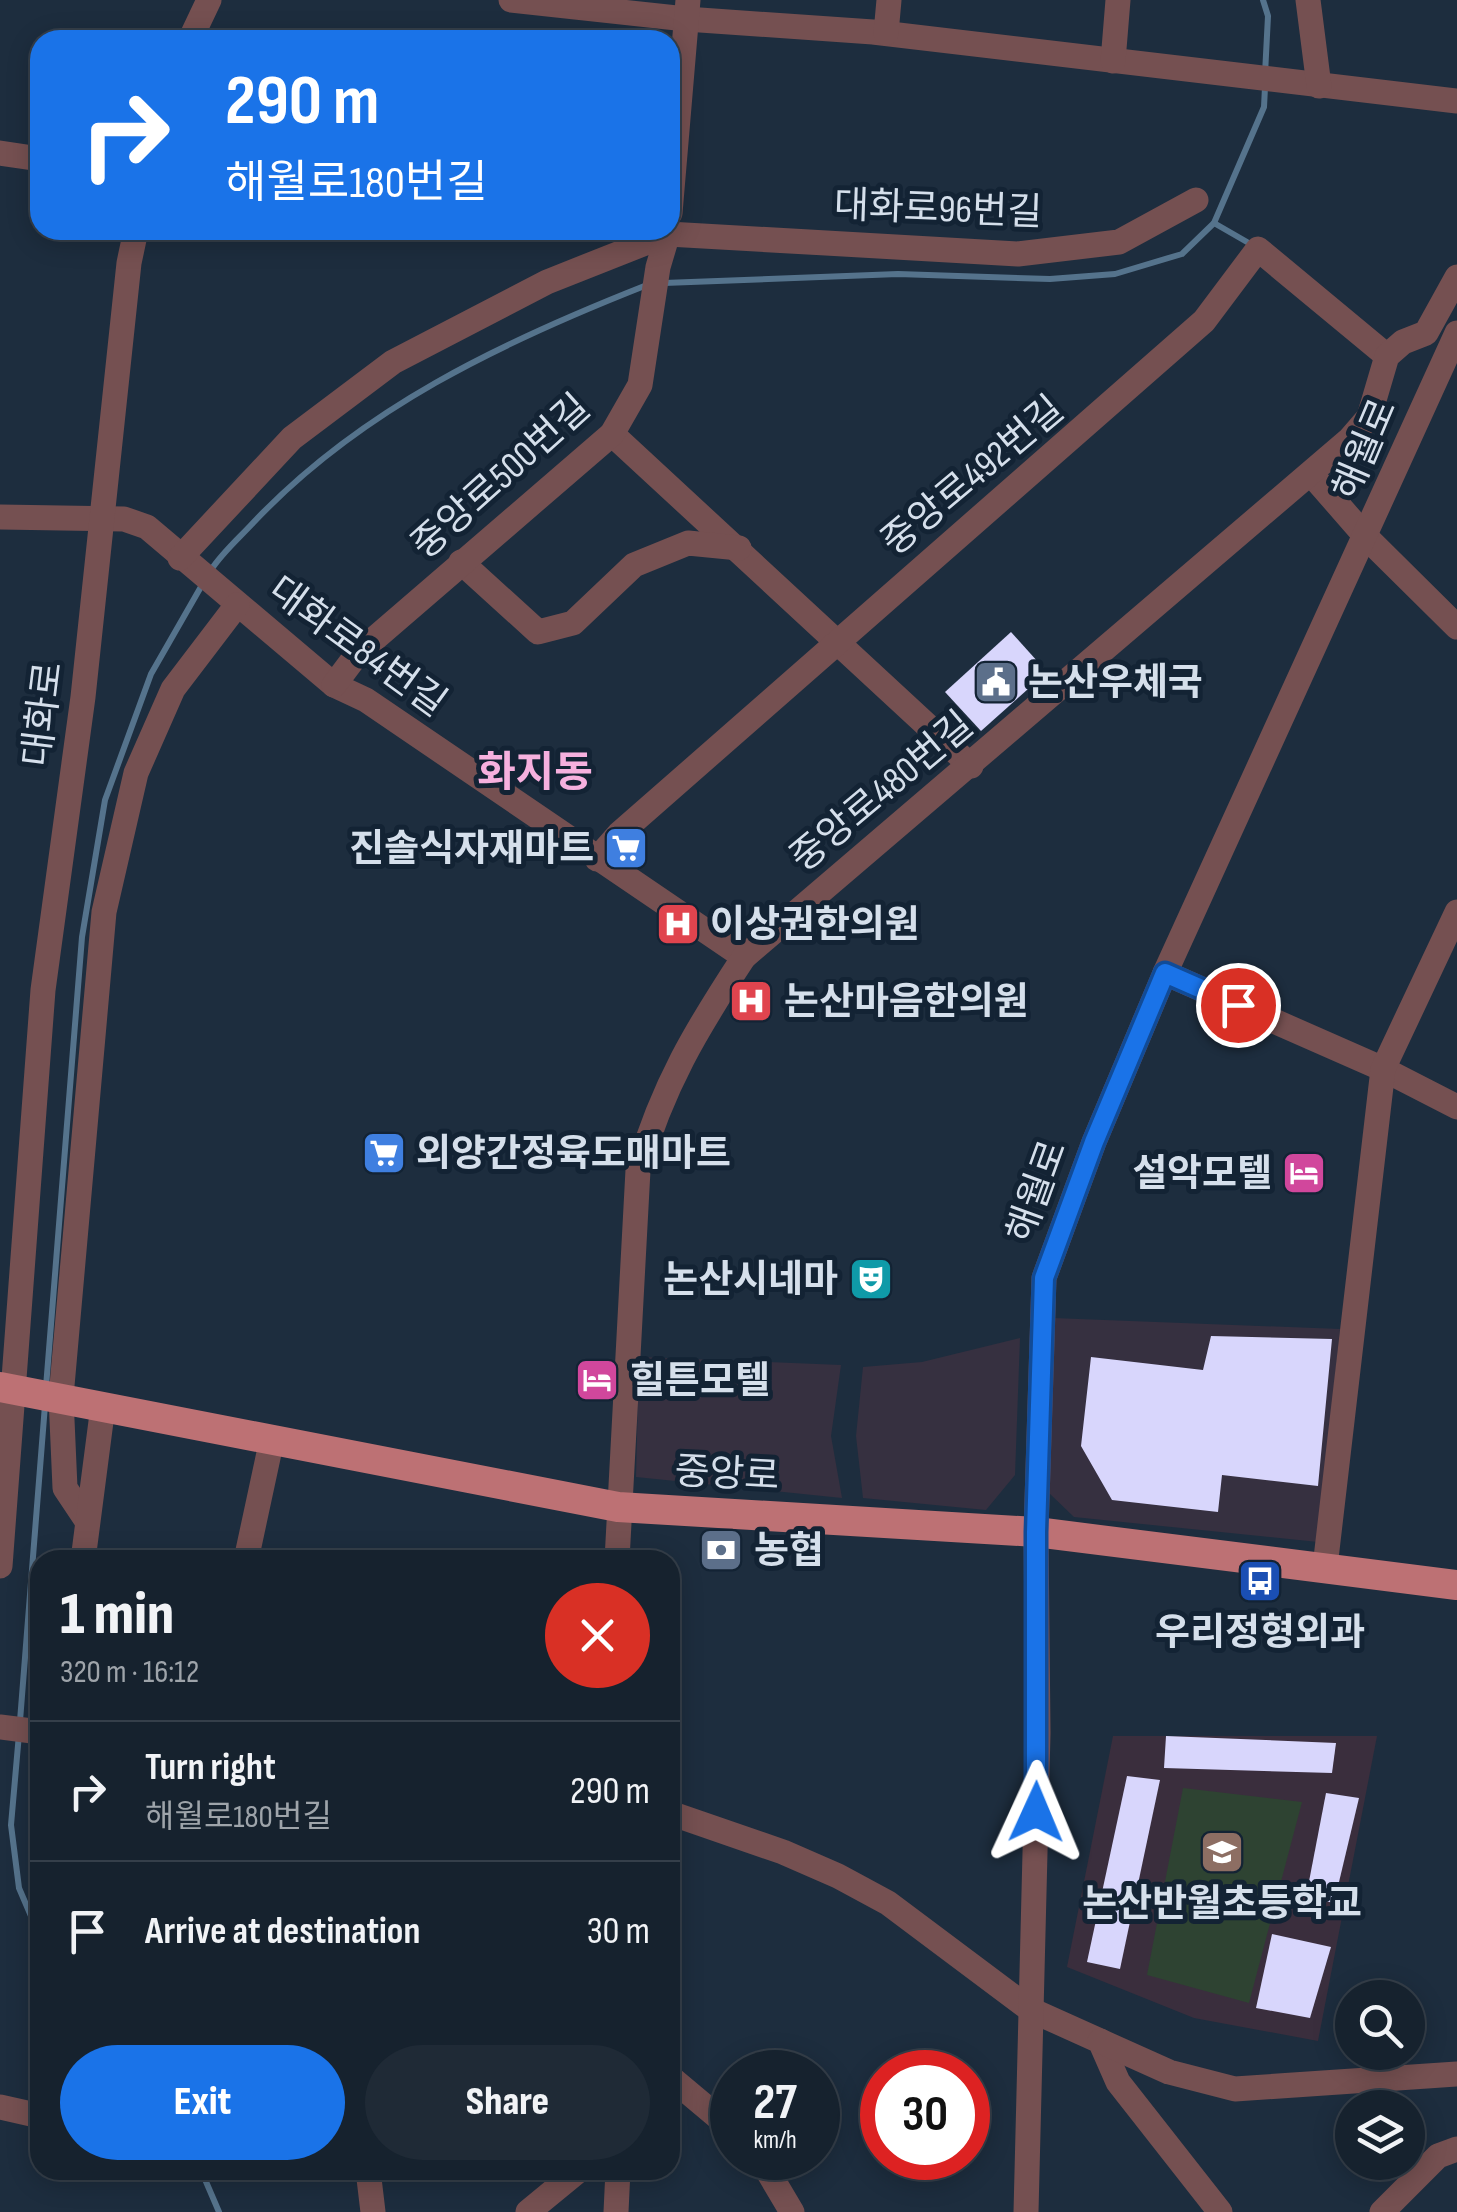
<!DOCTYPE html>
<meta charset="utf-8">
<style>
:root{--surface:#16222e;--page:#1f2a36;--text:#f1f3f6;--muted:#9ea4aa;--line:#353f4a;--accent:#1a73e8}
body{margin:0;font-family:"Sofia Sans Condensed","Noto Sans KR",sans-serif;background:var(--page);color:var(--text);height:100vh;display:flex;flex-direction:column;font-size:38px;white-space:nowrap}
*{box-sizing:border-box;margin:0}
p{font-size:32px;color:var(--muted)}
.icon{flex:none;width:55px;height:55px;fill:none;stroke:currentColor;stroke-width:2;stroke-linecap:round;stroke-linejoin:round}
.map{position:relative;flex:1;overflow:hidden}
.details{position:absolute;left:30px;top:1550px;width:650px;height:630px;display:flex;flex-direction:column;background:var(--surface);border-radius:30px;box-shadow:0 5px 25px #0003,0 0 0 2px var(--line)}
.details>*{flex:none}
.hud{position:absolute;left:30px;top:30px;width:650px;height:210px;border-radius:30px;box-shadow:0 5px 25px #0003,0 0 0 2px var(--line);background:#1a73e8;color:#fff;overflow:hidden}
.fabs{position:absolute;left:1335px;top:1980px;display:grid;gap:20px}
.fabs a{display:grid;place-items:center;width:90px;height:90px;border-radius:50%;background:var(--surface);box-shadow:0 5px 25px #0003,0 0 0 2px var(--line);font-size:50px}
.speed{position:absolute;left:710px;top:2050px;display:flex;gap:20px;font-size:50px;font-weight:700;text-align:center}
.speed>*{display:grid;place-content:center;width:130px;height:130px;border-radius:50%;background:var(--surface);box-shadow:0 5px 25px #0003,0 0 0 2px var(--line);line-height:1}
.speed small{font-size:25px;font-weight:400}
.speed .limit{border:15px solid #d22;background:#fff;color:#111}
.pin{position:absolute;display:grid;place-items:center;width:85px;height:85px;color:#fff;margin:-42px;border:5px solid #fff;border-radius:50%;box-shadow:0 2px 10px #0007}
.me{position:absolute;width:110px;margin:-55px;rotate:1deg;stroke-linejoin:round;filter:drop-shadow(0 0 8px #0008)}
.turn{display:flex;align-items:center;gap:35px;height:210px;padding:0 30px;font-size:45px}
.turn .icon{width:130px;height:130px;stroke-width:2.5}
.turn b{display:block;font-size:70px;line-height:85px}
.round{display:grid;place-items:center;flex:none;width:105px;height:105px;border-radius:52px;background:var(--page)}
.overview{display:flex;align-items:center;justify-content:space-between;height:170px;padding:0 30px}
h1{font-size:60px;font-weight:800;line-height:75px}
.action{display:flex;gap:20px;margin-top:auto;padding:20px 30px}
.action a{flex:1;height:115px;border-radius:60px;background:var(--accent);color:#fff;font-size:40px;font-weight:800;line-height:115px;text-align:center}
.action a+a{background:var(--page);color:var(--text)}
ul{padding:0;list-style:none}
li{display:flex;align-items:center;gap:30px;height:140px;padding:0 30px;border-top:2px solid var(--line)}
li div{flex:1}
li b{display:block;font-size:38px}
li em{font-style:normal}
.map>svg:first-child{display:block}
.commercial{fill:#363040}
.education{fill:#3a2e3d}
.green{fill:#2e4332}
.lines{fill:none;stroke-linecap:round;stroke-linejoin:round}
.stream{stroke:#55738c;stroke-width:6}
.building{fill:#d8d6fc}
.minor{stroke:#755051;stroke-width:25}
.major{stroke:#bd7174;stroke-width:30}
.route-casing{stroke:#114b97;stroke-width:25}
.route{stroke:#1a73e8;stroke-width:18}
.labels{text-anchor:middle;stroke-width:10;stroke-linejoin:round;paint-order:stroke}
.street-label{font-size:38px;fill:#d5dfeb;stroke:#132334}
.poi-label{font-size:38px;font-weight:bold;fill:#d5dfeb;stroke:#132334;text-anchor:start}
.quarter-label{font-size:42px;font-weight:bold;fill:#f6b0de;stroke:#132334}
</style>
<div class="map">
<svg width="1457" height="2212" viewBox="0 0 1457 2212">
<rect width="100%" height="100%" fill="#1d2d3e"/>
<g class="commercial">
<polygon points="1053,1318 1340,1329 1318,1542 1074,1517 1048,1492"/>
<polygon points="1020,1338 1015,1475 986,1510 863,1498 856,1436 863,1367 922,1362"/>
<polygon points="639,1357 841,1365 831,1436 842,1498 636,1477"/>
</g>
<polygon class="education" points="1113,1736 1377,1736 1318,2041 1194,2018 1067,1967"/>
<polygon class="green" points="1183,1788 1302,1802 1249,2003 1147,1975"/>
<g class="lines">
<g class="stream">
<polyline points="1263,0 1268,16 1265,74"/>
<polyline points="1214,223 1247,242"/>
<polyline points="664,283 898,274 1050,279 1115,274 1182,254 1214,223 1264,107 1265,87"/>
<path d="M211,570C222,553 238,539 252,524C360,409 502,342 647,285"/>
<polyline points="46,1387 82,937 105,800 151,674 202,585"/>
<polyline points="20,1721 45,1405"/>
<polyline points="19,1734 11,1825 19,1888 40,1937"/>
<polyline points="201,2170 219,2212"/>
</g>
</g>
<g class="building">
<polygon points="1011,632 1047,672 981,731 945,692"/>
<polygon points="1211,1336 1332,1339 1318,1486 1222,1475 1218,1512 1112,1500 1081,1446 1091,1357 1203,1370"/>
<polygon points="1166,1736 1336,1743 1332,1773 1164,1768"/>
<polygon points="1127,1776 1160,1780 1120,1969 1087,1962"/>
<polygon points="1326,1793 1359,1798 1334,1903 1306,1897"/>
<polygon points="1272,1934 1331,1947 1310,2018 1256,2008"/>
</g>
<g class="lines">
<g class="minor">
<polyline points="511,0 686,19 873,32 1457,101"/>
<polyline points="1308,0 1319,86"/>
<polyline points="886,33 889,0"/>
<polyline points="190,40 209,0"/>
<polyline points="1113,61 1118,0"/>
<polyline points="0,153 40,159"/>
<polyline points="670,213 688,0"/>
<polyline points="612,434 971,766"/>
<polyline points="1312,475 1367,538 1457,627"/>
<polyline points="0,517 124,519 147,527 334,685 366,700 744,957"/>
<polyline points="180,558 292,438 393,362 547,282 668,234 1018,254 1119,242 1196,200"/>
<polyline points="461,562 538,632 573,623 634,565 688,543 739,548"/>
<polyline points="334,685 358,653 612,434 640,385 658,267 669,230"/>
<polyline points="597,859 619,834 1204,321 1258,249 1387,356"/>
<polyline points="1165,973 1383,1069 1457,1107"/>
<polyline points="87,1521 65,1488 61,1397 104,912 136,773 173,689 237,605"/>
<polyline points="83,1560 103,1406"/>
<polyline points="246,1560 272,1439"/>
<path d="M617,1560L638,1170C663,1085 696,1030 744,957L1350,439L1369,417L1387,356L1403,342L1426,333L1457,277"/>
<polyline points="0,1566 43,990 83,697 129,263 136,230"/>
<polyline points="1325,1567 1383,1069 1457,912"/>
<polyline points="0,1727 40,1732"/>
<polyline points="670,1813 783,1852 838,1876 888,1903 1031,2010 1100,2041 1118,2082 1220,2212"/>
<polyline points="1100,2041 1169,2072 1235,2089 1457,2074"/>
<polyline points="670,2077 732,2129"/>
<polyline points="0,2107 40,2116"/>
<polyline points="760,2158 792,2212"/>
<polyline points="368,2170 373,2212"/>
<polyline points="528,2212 579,2170"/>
<polyline points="616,2212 618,2170"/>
<polyline points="1026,2212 1038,1733 1036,1532 1044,1278 1094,1142 1165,973 1457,333"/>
<polyline points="1382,2212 1438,2156 1457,2149"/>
</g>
<polyline class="major" points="0,1387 618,1507 1036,1532 1457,1585"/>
</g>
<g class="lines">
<g class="route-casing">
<polyline id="route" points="1036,1812 1036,1532 1044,1278 1094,1142 1165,973 1238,1005"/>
</g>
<use href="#route" class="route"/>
</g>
<defs>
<g id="civic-square" transform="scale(2.25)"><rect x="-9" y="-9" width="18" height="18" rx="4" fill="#5c6f8a" stroke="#132334"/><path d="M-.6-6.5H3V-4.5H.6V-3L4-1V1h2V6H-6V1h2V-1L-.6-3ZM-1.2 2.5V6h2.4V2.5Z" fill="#fff"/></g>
<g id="supermarket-square" transform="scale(2.25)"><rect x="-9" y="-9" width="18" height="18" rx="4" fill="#3f7fe0" stroke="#132334"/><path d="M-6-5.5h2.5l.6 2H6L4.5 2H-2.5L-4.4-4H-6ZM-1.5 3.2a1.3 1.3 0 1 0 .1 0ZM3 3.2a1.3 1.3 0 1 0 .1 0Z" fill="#fff"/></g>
<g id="hospital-square" transform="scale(2.25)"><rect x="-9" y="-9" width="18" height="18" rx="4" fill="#e0444e" stroke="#132334"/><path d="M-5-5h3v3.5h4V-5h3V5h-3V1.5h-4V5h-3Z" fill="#fff"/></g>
<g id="hotel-square" transform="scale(2.25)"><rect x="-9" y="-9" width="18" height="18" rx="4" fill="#d1479c" stroke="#132334"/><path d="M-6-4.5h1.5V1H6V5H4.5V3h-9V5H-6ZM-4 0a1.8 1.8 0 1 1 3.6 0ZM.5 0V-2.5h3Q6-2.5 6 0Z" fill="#fff"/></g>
<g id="theatre-square" transform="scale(2.25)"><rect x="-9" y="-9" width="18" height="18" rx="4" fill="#0f9aa8" stroke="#132334"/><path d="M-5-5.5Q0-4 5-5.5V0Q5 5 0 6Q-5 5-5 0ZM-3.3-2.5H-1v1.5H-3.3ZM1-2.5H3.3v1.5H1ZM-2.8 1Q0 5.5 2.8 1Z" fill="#fff"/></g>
<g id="bank-square" transform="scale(2.25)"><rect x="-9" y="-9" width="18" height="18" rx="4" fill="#5c6f8a" stroke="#132334"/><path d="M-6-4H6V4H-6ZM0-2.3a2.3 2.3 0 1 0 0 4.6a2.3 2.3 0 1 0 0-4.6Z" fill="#fff"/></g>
<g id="bus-square" transform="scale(2.25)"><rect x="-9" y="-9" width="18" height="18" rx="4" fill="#1a4fb4" stroke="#132334"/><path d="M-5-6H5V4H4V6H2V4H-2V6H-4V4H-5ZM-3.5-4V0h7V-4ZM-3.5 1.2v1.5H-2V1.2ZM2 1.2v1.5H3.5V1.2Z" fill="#fff"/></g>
<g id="school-square" transform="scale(2.25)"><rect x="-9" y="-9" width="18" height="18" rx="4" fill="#8d6e63" stroke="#132334"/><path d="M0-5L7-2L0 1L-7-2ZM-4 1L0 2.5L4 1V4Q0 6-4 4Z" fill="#fff"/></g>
</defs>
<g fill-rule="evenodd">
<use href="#civic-square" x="996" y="682"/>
<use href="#supermarket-square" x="626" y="848"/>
<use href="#hospital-square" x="678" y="924"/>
<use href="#hospital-square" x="751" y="1001"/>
<use href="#supermarket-square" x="384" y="1153"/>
<use href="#hotel-square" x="1304" y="1173"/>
<use href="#theatre-square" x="871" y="1279"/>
<use href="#hotel-square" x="597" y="1380"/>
<use href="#bank-square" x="721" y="1550"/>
<use href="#bus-square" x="1260" y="1581"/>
<use href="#school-square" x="1222" y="1852"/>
</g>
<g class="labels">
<g class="street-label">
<text transform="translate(938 208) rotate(2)" y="13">대화로96번길</text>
<text transform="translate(1364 449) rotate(-67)" y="13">해월로</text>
<text transform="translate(972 475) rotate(-40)" y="13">중앙로492번길</text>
<text transform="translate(500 476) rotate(-42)" y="13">중앙로500번길</text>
<text transform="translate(358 646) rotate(36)" y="13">대화로84번길</text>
<text transform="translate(42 714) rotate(-83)" y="13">대화로</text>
<text transform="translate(881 791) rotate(-40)" y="13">중앙로480번길</text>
<text transform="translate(1036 1191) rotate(-70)" y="13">해월로</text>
<text transform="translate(727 1473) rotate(3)" y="13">중앙로</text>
</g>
<g class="poi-label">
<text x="1028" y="695">논산우체국</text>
<text x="594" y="861" text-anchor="end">진솔식자재마트</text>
<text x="710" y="937">이상권한의원</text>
<text x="784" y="1014">논산마음한의원</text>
<text x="416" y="1166">외양간정육도매마트</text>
<text x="1272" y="1186" text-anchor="end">설악모텔</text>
<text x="838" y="1292" text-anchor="end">논산시네마</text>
<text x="630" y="1393">힐튼모텔</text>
<text x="754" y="1563">농협</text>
<text x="1260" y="1645" text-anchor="middle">우리정형외과</text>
<text x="1222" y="1916" text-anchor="middle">논산반월초등학교</text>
</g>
<g class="quarter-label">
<text x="535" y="786">화지동</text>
</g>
</g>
</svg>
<div class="fabs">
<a><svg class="icon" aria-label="search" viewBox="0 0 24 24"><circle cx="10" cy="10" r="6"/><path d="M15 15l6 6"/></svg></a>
<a><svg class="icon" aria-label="layers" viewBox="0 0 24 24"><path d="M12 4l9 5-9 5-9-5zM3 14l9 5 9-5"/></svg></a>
</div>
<div class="speed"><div>27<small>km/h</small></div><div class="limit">30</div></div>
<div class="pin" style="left:1238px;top:1005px;background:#d93025"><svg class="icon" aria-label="arrive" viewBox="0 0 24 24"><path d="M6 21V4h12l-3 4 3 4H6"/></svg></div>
<svg class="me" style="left:1036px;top:1812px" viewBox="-20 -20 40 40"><path d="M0-17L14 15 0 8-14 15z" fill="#1a73e8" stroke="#fff" stroke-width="4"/></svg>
<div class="hud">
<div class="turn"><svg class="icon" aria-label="right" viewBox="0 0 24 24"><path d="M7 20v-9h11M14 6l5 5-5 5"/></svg><div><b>290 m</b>해월로180번길</div></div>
</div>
<section class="details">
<div class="overview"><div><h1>1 min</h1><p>320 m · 16:12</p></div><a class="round" style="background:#d93025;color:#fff"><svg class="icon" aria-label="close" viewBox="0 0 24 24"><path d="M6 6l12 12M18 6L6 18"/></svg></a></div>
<ul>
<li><svg class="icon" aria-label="right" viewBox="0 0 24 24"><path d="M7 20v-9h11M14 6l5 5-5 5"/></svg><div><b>Turn right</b><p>해월로180번길</p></div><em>290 m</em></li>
<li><svg class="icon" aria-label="arrive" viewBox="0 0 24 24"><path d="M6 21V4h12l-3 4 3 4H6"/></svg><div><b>Arrive at destination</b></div><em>30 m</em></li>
</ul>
<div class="action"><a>Exit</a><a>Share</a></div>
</section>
</div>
